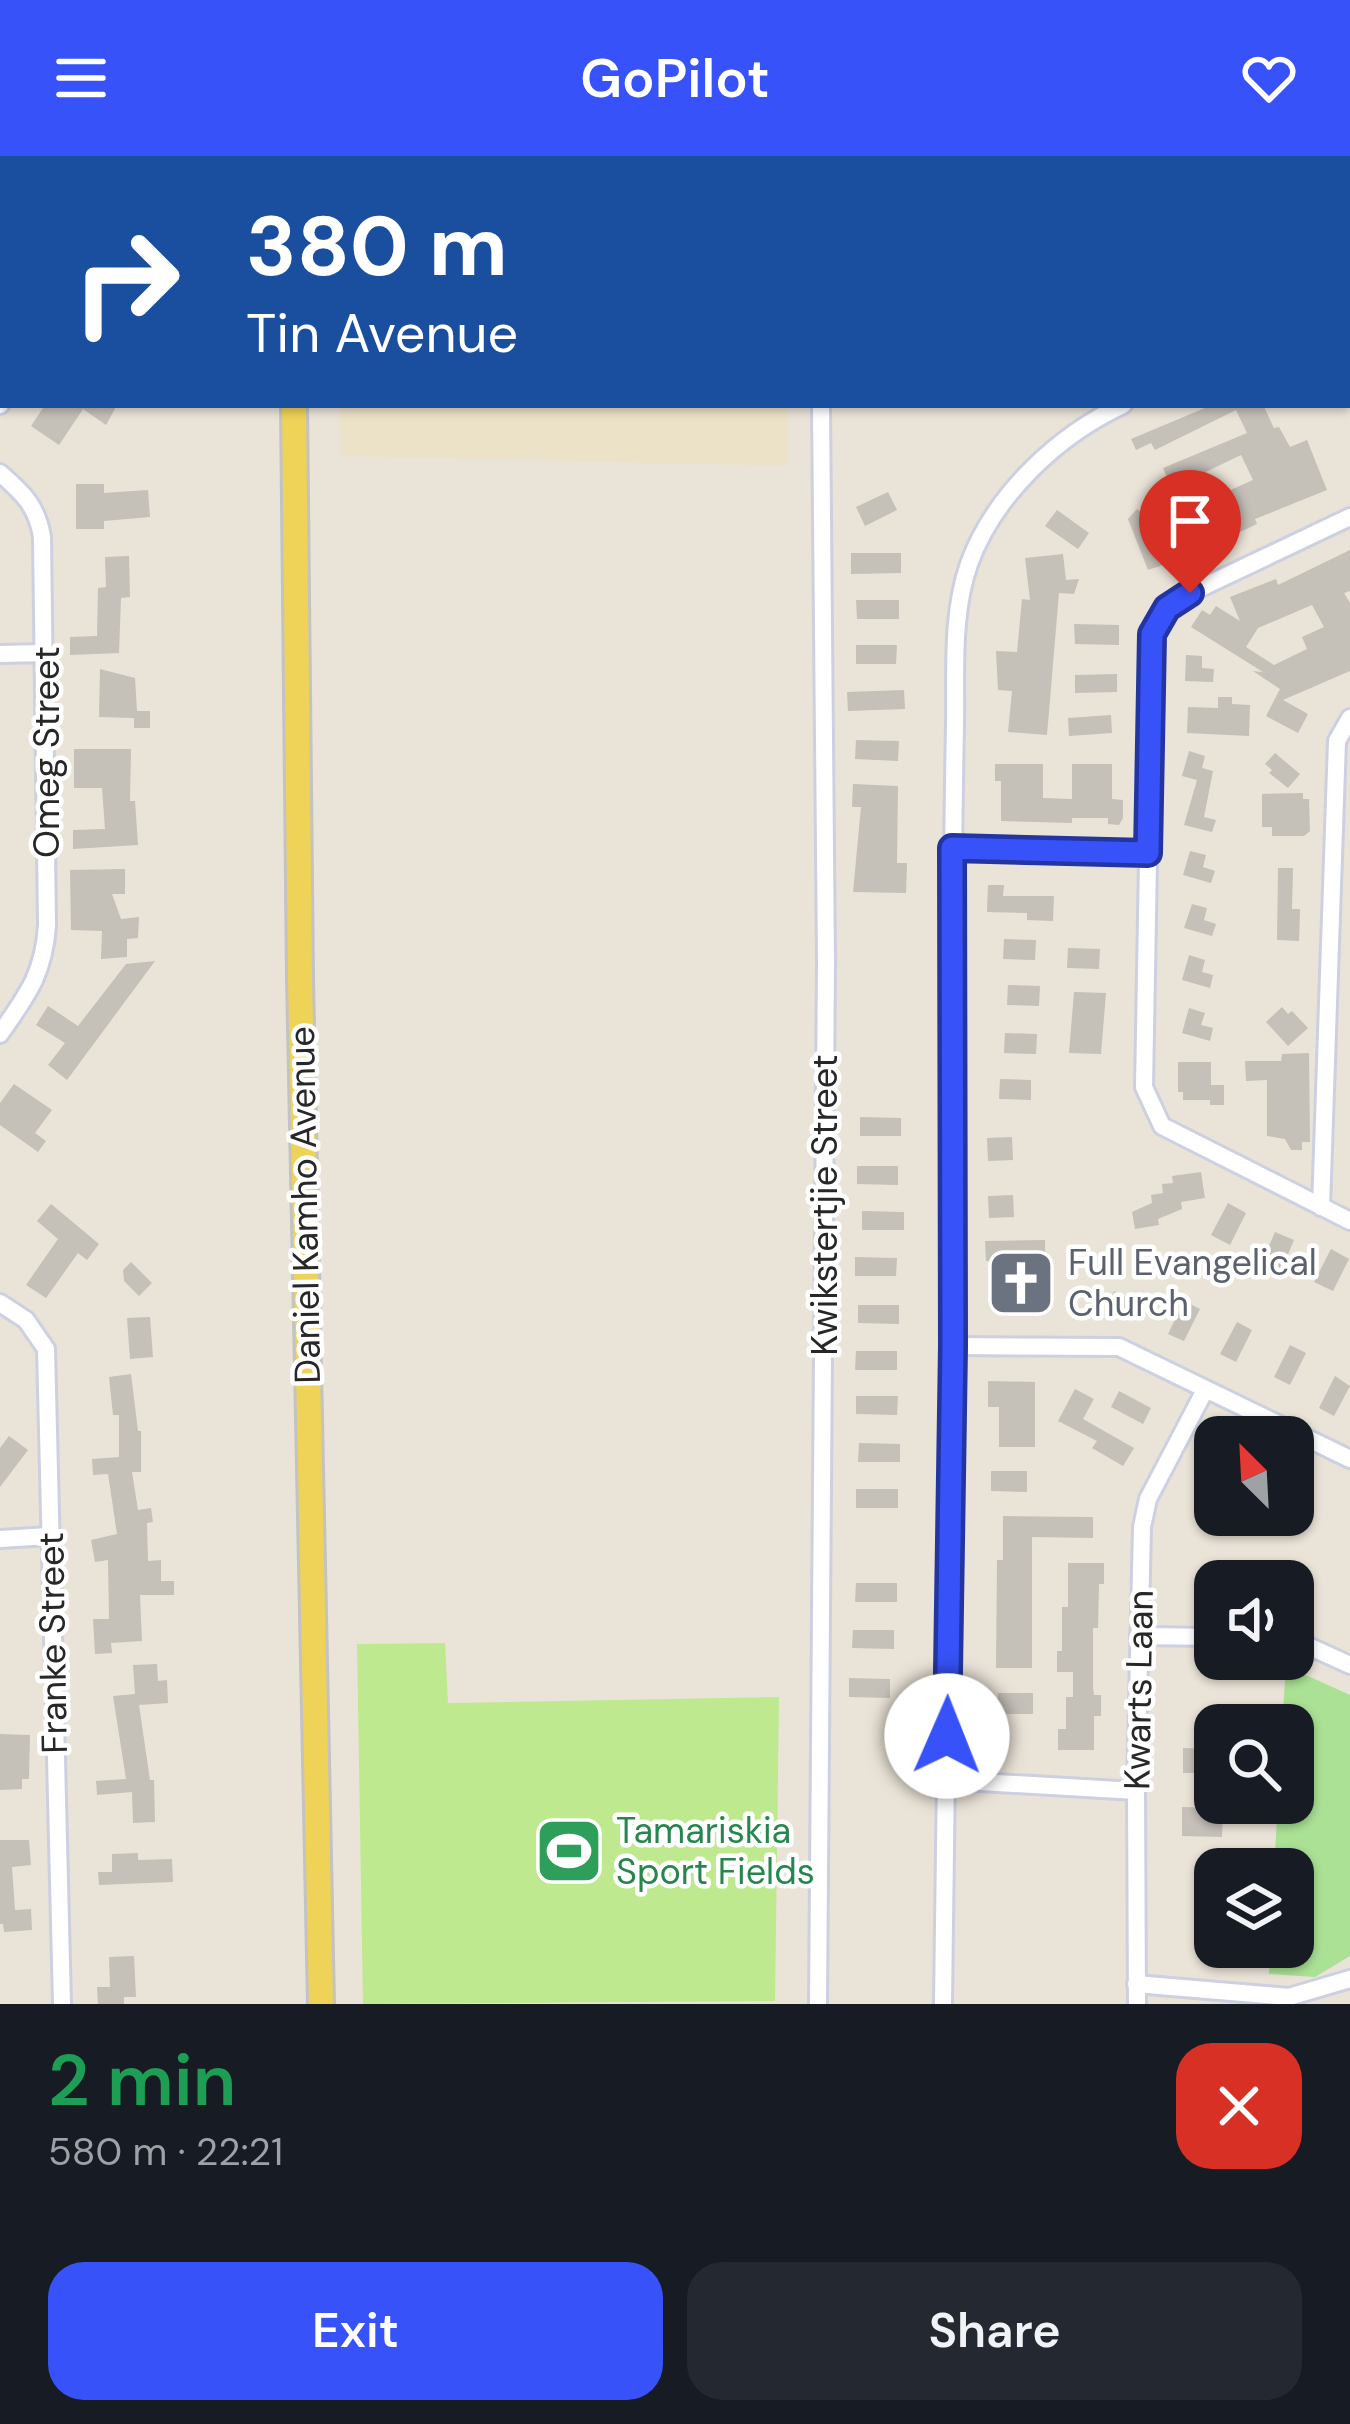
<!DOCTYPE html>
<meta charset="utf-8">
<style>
:root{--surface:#171b24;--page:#242831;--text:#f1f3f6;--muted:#9ea1a6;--accent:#3652f8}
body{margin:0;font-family:"DM Sans",sans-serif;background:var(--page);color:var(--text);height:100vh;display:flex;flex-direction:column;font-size:45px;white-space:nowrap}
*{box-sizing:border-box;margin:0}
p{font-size:39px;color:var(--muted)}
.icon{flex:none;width:66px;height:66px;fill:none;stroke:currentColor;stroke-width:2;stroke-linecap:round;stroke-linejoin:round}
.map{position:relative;height:1848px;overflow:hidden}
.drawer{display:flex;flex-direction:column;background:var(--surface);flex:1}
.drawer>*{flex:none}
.top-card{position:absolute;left:0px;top:0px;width:1350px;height:252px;box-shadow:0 3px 9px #0004;background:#1a4fa0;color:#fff;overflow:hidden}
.needle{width:78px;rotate:336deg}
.fabs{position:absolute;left:1194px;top:1260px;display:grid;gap:24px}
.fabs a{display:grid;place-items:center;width:120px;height:120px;border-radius:24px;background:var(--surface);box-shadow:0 3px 9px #0004;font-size:60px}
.pin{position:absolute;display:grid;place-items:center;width:102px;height:102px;color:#fff;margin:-123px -51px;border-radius:50% 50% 50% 0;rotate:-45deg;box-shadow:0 0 12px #0007}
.pin .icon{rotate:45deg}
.me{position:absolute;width:132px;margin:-66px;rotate:1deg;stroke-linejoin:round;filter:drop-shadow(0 0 9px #0008)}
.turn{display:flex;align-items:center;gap:42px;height:252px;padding:0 48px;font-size:54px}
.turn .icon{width:156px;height:156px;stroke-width:2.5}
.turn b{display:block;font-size:84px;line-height:102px}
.round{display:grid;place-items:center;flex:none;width:126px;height:126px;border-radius:36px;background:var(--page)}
.headline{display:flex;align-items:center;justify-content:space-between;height:204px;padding:0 48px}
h1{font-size:72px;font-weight:600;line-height:90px;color:#1e9e55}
.primary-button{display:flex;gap:24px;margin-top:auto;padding:24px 48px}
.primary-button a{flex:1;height:138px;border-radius:36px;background:var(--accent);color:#fff;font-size:48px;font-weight:600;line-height:138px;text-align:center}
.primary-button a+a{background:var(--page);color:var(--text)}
header{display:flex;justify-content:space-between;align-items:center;height:156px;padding:0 48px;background:var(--accent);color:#fff;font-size:54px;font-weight:600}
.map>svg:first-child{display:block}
.education{fill:#ece2c7}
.green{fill:#aae194}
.pitch{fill:#bfe98f}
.building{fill:#c5c0b8;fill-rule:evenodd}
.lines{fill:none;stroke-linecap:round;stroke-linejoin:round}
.minor-casing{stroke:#cdd0e0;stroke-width:22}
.primary-casing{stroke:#c3c3c3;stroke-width:30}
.minor{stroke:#fff;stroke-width:16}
.primary{stroke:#efd258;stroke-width:24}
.route-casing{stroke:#2335a1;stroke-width:30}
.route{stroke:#3652f8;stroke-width:21}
.labels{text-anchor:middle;stroke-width:9;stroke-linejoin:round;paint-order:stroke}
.street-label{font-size:36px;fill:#272727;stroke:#fff}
.worship-label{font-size:36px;fill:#5b616d;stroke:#fff;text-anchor:start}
.leisure-label{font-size:36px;fill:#27864d;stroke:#fff;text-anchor:start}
</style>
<header><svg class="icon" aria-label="menu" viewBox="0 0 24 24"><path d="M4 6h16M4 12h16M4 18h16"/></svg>GoPilot<svg class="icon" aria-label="heart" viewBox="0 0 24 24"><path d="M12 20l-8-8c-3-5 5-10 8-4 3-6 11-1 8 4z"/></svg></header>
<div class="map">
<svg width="1350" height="1848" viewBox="0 0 1350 1848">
<rect width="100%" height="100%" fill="#eae3d8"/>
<g class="education">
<polygon points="340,0 792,0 339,3"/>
<polygon points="340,249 788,249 787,310 341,300"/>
</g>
<polygon class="green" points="1286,1510 1350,1539 1350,1800 1315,1821 1269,1818 1270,1791 1293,1791 1293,1713 1274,1713 1278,1647 1293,1647 1293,1569 1282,1569"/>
<polygon class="pitch" points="445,1487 448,1547 779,1541 775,1845 363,1848 357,1488"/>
<g class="building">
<polygon points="45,249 117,249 106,269 83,253 59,289 31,270"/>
<path d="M1212,249H1263L1274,272L1279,271L1290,291L1307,284L1327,334L1255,363L1257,368L1189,400L1148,414L1128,363L1137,353L1151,364L1171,355L1164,343L1174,337L1163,312L1247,277L1236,254L1155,294L1151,287L1136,294L1131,283ZM1241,299L1253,324L1206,345L1195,321Z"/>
<polygon points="76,328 104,328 104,337 148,334 150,361 104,365 104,373 76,373"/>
<polygon points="888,336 897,354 865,370 856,351"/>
<polygon points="1057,354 1089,377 1078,393 1045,370"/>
<path d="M1350,394V435L1344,437L1350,447V515L1283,544L1308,558L1298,577L1266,560L1280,533L1253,515L1263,516L1191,471L1202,454L1210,459L1216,450L1240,465L1230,441L1276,423L1278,429ZM1312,449L1324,471L1302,481L1307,493L1274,509L1246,491L1258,472Z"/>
<polygon points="851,397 901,397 901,417 851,418"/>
<polygon points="1063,398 1066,424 1079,423 1074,438 1059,437 1047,579 1008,576 1012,535 998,534 996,495 1017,496 1022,443 1030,444 1025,402"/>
<polygon points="129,400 130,441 121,442 119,497 70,499 70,481 97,480 98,432 106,431 105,401"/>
<polygon points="856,444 899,444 899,463 857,463"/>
<polygon points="1074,468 1119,469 1119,489 1075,488"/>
<polygon points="856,489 897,489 896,508 856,508"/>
<polygon points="1186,499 1202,500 1202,512 1214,513 1213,526 1185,525"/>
<polygon points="100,513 135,522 137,555 150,555 150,572 134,572 134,562 99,561"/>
<polygon points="1117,518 1117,536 1075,537 1075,519"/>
<polygon points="904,534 905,553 848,555 847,536"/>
<polygon points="1218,541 1232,541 1232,548 1250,549 1249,580 1187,577 1188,551 1218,552"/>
<polygon points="1111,559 1112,577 1069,580 1068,562"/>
<polygon points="856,584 899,585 898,605 855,603"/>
<polygon points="74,593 131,593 130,645 135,645 138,689 73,693 73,674 105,673 102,632 74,632"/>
<polygon points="1189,595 1205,600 1202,612 1213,615 1204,661 1216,664 1212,676 1184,669 1197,624 1182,620"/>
<polygon points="1275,597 1300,618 1288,632 1269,617 1272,614 1265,608"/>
<polygon points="995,608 1043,608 1043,642 1072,643 1072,608 1112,608 1112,643 1123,644 1123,662 1119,669 1108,668 1108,662 1072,662 1072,667 1001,665 1001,625 995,625"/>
<polygon points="853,628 898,630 897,707 907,707 906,737 853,736 861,651 852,651"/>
<polygon points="1303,637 1303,643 1309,643 1310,675 1304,680 1272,680 1272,671 1262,671 1262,638"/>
<polygon points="1190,695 1206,699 1203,711 1215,715 1211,727 1183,719"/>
<polygon points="1278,712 1293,712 1292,753 1300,753 1299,785 1277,784"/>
<polygon points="125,713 125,738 112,738 121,763 139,761 138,782 127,783 127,801 101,803 102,775 71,774 70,714"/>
<polygon points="988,729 1004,729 1003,740 1054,740 1053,765 1027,764 1027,757 987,756"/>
<polygon points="1192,748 1207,752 1204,764 1216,768 1212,780 1184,772"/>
<polygon points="1004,783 1036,784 1035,804 1003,803"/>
<polygon points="1068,792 1100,793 1099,813 1067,812"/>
<polygon points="1189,799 1205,804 1202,816 1213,819 1210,832 1182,824"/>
<polygon points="155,805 67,924 48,909 65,887 36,869 48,850 78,870 126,808"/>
<polygon points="1008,829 1040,830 1039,850 1007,849"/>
<polygon points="1074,836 1106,837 1101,898 1069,897"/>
<polygon points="1282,851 1288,858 1292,855 1308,872 1288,890 1266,866"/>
<polygon points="1189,852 1205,857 1201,869 1213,872 1210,885 1182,877"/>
<polygon points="1005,877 1037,878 1036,898 1004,897"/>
<polygon points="1309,897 1310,986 1302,986 1302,994 1291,994 1285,983 1267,980 1267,924 1246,925 1245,905 1281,905 1282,898"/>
<polygon points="1178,906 1211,906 1211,929 1224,929 1224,949 1210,949 1210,944 1183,944 1183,936 1178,936"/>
<polygon points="1000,923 1031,924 1031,944 999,943"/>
<polygon points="14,928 52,954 35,977 46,985 38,996 0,969 0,947"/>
<polygon points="860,961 901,962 901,980 860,980"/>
<polygon points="1012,981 1013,1004 988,1005 987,982"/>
<polygon points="857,1010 898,1010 898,1029 857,1028"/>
<polygon points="1201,1016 1205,1042 1181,1046 1182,1053 1158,1063 1159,1069 1135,1073 1132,1056 1152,1047 1151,1039 1163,1037 1162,1028 1173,1027 1172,1020"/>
<polygon points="1013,1039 1014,1061 989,1062 988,1040"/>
<polygon points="1228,1047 1246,1057 1230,1089 1211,1079"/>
<polygon points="51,1048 99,1088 87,1104 78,1097 46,1142 26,1129 58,1083 37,1065"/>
<polygon points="862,1055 904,1056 904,1074 862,1074"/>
<polygon points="1275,1076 1294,1084 1280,1117 1261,1109"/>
<polygon points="1045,1084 1046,1148 998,1149 997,1105 986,1105 985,1085"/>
<polygon points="1331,1093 1349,1103 1333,1135 1314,1126"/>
<polygon points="855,1101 897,1102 896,1120 855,1120"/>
<polygon points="131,1106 152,1127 139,1140 124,1125 123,1114"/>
<polygon points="1114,1135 1136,1146 1128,1162 1105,1151"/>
<polygon points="1184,1145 1200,1153 1184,1185 1168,1178"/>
<polygon points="858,1149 899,1149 899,1168 858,1167"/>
<polygon points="150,1161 153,1201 130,1203 127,1162"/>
<polygon points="1237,1166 1252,1174 1236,1206 1220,1198"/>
<polygon points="1290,1189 1306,1197 1290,1229 1274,1221"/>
<polygon points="856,1195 897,1195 897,1214 855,1214"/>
<polygon points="131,1218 138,1275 141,1275 141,1316 132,1316 138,1354 151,1352 153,1366 147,1367 148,1405 161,1404 161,1425 174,1425 174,1439 140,1439 142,1485 111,1487 112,1497 95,1498 93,1463 109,1463 108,1404 95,1406 91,1384 117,1378 108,1318 93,1319 92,1303 119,1301 119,1259 113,1259 109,1221"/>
<polygon points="1335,1220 1350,1230 1334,1260 1319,1252"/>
<polygon points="988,1225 1035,1226 1035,1291 999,1291 999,1251 988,1251"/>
<polygon points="1075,1233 1094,1243 1083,1263 1134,1292 1123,1310 1092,1292 1097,1285 1058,1265"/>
<polygon points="1119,1235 1151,1252 1143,1268 1111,1251"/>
<polygon points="856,1240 898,1240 897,1259 856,1258"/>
<polygon points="9,1280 28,1294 0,1331 0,1292"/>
<polygon points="859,1287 900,1288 900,1306 858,1306"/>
<polygon points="991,1315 1027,1315 1027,1336 991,1335"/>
<rect x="856" y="1333" width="42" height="19"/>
<polygon points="1003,1360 1093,1361 1093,1382 1032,1381 1032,1512 996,1512 997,1404 1003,1404"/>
<polygon points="1068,1407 1104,1407 1104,1428 1099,1428 1098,1472 1093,1472 1093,1531 1094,1539 1101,1539 1101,1560 1094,1560 1094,1594 1058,1594 1058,1573 1066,1573 1066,1541 1073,1541 1073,1516 1057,1516 1057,1495 1062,1495 1062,1451 1068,1451"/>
<polygon points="856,1427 897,1427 897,1446 855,1446"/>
<polygon points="853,1474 894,1474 894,1493 852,1492"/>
<polygon points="157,1508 158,1525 167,1524 168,1547 139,1549 150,1624 154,1624 155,1666 133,1667 132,1636 97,1639 96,1625 126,1623 113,1540 135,1538 133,1509"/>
<polygon points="849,1522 890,1523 890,1542 849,1541"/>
<polygon points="998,1537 1033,1537 1033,1558 997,1558"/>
<polygon points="0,1578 30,1579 29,1623 22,1623 22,1633 0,1634"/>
<polygon points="1183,1592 1215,1593 1215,1617 1183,1617"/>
<polygon points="1182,1651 1223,1652 1222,1681 1182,1680"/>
<polygon points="0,1684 29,1684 31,1709 12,1711 15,1754 31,1753 32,1774 4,1776 3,1768 0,1768"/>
<polygon points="138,1697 138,1704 172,1703 173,1726 99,1729 98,1716 112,1716 112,1698"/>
<polygon points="134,1800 136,1841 124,1841 124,1848 98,1848 97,1831 110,1831 109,1801"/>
</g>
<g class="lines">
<g class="minor-casing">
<g id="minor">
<polyline points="1196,0 1197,3"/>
<polyline points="827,3 828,0"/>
<polyline points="1148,3 1155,0"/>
<polyline points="0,37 3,39"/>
<polyline points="1347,145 1350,143"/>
<polyline points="0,249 3,245"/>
<path d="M0,317C23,337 37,350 42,381L47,769C44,818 27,839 0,878"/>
<polyline points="1350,361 1190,437 1167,453 1152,478 1144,931 1162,970 1350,1065"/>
<polyline points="0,498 46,497"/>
<polyline points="952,692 1148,697"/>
<polyline points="1321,1051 1337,585 1350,562"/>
<polyline points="0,1147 26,1164 46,1193 62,1848"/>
<polyline points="953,1190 1119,1191 1350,1303"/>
<polyline points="0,1383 49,1380"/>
<polyline points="1139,1480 1215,1481"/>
<polyline points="1293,1483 1350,1509"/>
<polyline points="946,1624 1136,1635"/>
<polyline points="1136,1828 1289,1841 1350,1823"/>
<polyline points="818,1848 826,806 821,249"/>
<path d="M943,1848C947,1519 953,1189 952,860C952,763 953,667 955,570C956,517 951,459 969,408C994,339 1058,279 1123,249"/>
<polyline points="1137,1848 1136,1635 1142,1371 1148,1343 1205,1234"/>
</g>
</g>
<g class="primary-casing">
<g id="primary">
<polyline points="291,0 291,3"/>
<polyline points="294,249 300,822 321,1848"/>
</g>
</g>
<use href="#minor" class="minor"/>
<use href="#primary" class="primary"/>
</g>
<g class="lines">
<g class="route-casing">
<polyline id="route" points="947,1580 953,1190 952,692 1148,697 1152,478 1167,452 1190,437"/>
</g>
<use href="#route" class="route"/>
</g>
<defs>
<g id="church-square" transform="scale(3.45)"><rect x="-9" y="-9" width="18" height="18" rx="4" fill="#6b7280" stroke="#fff"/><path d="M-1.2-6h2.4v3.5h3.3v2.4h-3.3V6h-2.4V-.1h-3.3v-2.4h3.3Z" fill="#fff"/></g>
<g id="stadium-square" transform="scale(3.45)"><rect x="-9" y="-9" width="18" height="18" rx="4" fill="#2e9e5b" stroke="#fff"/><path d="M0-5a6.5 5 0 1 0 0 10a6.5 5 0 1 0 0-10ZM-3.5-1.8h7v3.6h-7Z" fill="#fff"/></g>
</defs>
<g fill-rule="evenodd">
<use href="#church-square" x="1021" y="1127"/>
<use href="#stadium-square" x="569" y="1695"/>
</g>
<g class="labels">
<g class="street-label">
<text transform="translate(46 596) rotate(-90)" y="13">Omeg Street</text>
<text transform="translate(304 1049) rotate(-91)" y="13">Daniel Kamho Avenue</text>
<text transform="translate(824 1049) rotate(-90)" y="13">Kwikstertjie Street</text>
<text transform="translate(52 1487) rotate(-91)" y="13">Franke Street</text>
<text transform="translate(1138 1534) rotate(-89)" y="13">Kwarts Laan</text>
</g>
<g class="worship-label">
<text x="1068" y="1119">Full Evangelical<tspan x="1068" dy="41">Church</tspan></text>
</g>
<g class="leisure-label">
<text x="616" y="1687">Tamariskia<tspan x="616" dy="41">Sport Fields</tspan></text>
</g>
</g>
</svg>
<div class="fabs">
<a><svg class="needle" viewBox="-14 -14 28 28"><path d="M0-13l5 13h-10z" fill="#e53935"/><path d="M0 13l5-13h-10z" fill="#9ea1a6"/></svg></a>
<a><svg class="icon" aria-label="sound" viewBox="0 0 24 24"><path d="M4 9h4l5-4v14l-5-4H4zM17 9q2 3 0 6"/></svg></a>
<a><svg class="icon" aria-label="search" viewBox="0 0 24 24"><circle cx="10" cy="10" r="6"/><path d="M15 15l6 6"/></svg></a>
<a><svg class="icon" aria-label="layers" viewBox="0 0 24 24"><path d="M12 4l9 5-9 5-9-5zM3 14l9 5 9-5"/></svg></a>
</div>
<div class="pin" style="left:1190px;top:437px;background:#d93025"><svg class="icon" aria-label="arrive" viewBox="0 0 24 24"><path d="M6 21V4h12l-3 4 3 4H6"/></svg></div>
<svg class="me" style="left:947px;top:1580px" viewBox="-20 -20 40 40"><circle r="19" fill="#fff"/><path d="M0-13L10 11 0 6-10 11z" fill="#3652f8"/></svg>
<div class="top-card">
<div class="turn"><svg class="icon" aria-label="right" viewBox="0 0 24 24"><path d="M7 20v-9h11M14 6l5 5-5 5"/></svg><div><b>380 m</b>Tin Avenue</div></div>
</div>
</div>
<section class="drawer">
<div class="headline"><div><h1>2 min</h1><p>580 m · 22:21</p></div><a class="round" style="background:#d93025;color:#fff"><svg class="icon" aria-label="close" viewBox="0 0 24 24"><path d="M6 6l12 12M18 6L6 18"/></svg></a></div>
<div class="primary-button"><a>Exit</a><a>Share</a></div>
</section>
